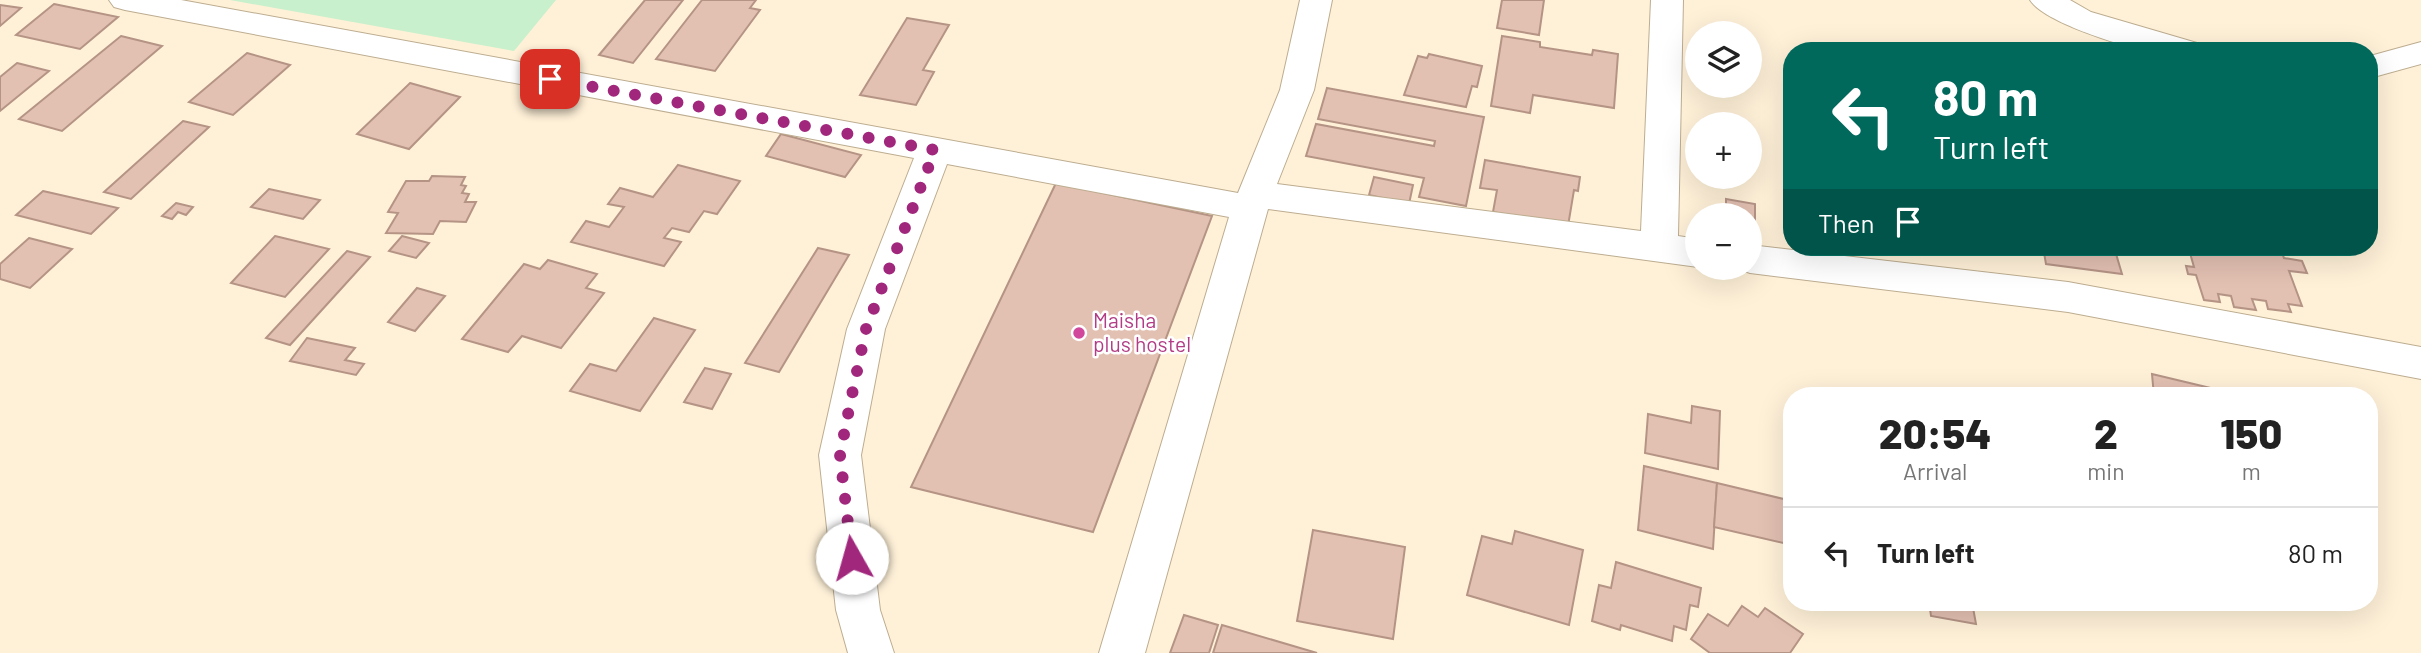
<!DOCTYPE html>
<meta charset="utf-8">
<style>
:root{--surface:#fff;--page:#f6f6f6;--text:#222;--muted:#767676;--line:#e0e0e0}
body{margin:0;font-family:Barlow,sans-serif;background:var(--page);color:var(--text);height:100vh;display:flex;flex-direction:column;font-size:26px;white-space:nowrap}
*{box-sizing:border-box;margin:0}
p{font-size:23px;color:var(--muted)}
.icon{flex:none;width:38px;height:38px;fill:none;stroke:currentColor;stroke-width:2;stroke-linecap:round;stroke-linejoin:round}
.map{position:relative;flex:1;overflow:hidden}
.sheet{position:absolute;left:1783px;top:387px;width:595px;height:224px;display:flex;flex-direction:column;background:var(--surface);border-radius:28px;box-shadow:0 7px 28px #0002}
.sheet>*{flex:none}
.top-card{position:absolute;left:1783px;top:42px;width:595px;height:214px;border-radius:28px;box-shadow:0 7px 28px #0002;background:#00695c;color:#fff;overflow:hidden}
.controls{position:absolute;left:1685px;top:21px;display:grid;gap:14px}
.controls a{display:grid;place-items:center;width:77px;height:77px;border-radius:50%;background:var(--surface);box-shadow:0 7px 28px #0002;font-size:35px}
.pin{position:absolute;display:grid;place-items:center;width:60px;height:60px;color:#fff;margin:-30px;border-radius:14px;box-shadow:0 4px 10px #0006}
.me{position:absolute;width:77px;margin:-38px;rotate:353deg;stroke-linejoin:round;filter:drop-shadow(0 0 5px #0008)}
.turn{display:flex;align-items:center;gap:24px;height:147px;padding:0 35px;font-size:32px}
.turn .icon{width:91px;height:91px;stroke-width:2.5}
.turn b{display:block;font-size:49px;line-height:60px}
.then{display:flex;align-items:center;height:66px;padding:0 35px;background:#0003;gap:14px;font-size:26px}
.eta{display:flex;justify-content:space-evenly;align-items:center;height:119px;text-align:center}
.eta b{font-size:42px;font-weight:800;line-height:49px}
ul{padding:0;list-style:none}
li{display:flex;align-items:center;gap:21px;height:91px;padding:0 35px;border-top:2px solid var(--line)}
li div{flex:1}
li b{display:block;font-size:26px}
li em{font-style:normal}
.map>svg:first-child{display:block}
.green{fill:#c9f0cc}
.building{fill:#e2c0b2;stroke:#b59486;stroke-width:2}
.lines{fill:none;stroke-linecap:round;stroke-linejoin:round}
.minor-casing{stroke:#bdad90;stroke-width:2}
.minor{fill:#fff;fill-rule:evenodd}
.route{stroke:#a1277d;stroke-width:12;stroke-dasharray:0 21.6}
.hotel-dot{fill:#d1479c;stroke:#fff;stroke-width:2.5}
.labels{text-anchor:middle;stroke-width:5;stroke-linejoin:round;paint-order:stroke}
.hotel-label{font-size:21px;fill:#b23c85;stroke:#fff;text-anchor:start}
</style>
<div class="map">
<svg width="2421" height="653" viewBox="0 0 2421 653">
<rect width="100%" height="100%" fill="#fff1d8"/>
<polygon class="green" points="230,0 556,0 514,51"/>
<g class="building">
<polygon points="645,0 683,0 633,63 599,55"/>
<polygon points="702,0 756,0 750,8 760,10 715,71 656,59"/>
<polygon points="1502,0 1544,0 1539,35 1497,28"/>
<polygon points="54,4 118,17 80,49 16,35"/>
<polygon points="0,5 21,8 0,26"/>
<polygon points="907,18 949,25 923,70 934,72 916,105 860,95"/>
<polygon points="121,36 162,46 62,131 19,119"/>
<polygon points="1502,36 1540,42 1540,47 1592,55 1593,50 1618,54 1614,108 1533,95 1530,113 1491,106"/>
<polygon points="247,53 290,65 233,115 189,102"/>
<polygon points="1429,54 1482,66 1477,87 1472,86 1466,107 1404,95 1418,56 1427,58"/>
<polygon points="17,63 49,71 0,111 0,77"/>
<polygon points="410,83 460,97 409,149 357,134"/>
<polygon points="1327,88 1484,117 1466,206 1419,197 1424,178 1306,156 1316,124 1434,146 1435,141 1318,119"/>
<polygon points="183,121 209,127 131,199 104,192"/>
<polygon points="781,134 861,155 845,177 766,156"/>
<polygon points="1485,160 1580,177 1578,191 1574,190 1568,226 1493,212 1497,190 1480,188"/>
<polygon points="678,165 740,181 717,214 704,211 689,232 672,228 664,238 681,242 664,266 571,242 586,221 609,227 624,207 608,204 620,188 653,197"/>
<polygon points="432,176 465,177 461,185 466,186 462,193 469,194 465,202 476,202 466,222 440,221 433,234 386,233 398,213 388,212 406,181 429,181"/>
<polygon points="1374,177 1413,185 1409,204 1369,195"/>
<polygon points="1056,183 1212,216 1093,532 911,487"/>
<polygon points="269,189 320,200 303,219 251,207"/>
<polygon points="43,191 118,208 91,234 16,215"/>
<polygon points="1726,199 1755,204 1755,220 1750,219 1750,215 1726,214"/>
<polygon points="176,203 193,207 186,215 178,212 172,219 162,216"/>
<polygon points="275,236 329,249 285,297 231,283"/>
<polygon points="402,236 429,243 416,258 389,251"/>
<polygon points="29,238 72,249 30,288 0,279 0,264"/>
<polygon points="2043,247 2114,247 2122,274 2046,264"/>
<polygon points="2182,247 2280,247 2284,258 2302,261 2307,273 2289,271 2302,306 2288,304 2291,312 2268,309 2266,301 2252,299 2256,310 2234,307 2231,296 2218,294 2220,302 2204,300 2196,275 2188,274 2186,266 2194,267 2190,253 2184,252"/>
<polygon points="818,248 849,255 779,372 745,363"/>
<polygon points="347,251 370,257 290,345 266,338"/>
<polygon points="548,260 597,274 586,288 604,293 561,348 522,336 508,352 462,339 524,264 540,269"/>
<polygon points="417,288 445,296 415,331 388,322"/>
<polygon points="654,318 695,330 640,411 570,391 590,364 616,371"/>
<polygon points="307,338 355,348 345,360 364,364 356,375 290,361"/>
<polygon points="705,368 731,374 712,409 684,402"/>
<polygon points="2152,374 2244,396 2154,396"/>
<polygon points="1692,406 1720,411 1718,469 1645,453 1648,414 1691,423"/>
<polygon points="1644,466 1717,483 1713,549 1638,530"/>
<polygon points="1717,483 1792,501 1792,545 1714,527"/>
<polygon points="1313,530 1405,547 1393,639 1297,621"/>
<polygon points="1515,531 1583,550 1569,625 1467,595 1482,536 1512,544"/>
<polygon points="1616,562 1701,588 1698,607 1690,605 1686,630 1674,626 1672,641 1621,625 1620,630 1592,621 1599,585 1611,588"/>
<polygon points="1929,602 1972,602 1976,624 1931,616"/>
<polygon points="1742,606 1758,617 1765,608 1803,634 1790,653 1710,653 1691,639 1708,614 1728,626"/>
<polygon points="1184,615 1218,625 1209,653 1170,653"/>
<polygon points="1222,625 1317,653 1213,653"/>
</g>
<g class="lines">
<g class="minor-casing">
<g id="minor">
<polygon points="109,0 181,0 1238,193 1280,90 1300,0 1332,0 1314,90 1277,184 1641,231 1651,0 1683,0 1678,236 1698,239 1698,267 1268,209 1145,653 1099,653 1229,217 947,164 885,329 861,455 880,610 894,653 848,653 836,610 819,455 847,329 914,158 125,10 114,7"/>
<path d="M2030,0H2070L2091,12L2197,43L2202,51C2185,51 2165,53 2148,51C2121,46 2044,22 2030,0Z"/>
<polygon points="2421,42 2421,64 2370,78 2370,56"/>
<polygon points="1750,245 2068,282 2421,347 2421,379 2068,312 1750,273 1736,268 1750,268"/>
</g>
</g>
<use href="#minor" class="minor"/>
</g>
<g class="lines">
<polyline class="route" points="550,79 935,150 866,329 850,404 840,455 852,558"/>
</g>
<circle class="hotel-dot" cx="1079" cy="333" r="7"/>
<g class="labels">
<g class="hotel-label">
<text x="1093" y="328">Maisha<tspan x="1093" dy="24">plus hostel</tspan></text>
</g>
</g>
</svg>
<div class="controls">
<a><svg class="icon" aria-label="layers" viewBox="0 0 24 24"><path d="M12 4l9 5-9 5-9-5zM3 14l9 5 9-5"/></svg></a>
<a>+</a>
<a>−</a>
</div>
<div class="pin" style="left:550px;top:79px;background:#d93025"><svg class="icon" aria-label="arrive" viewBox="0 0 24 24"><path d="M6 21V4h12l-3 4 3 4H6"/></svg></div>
<svg class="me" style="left:852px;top:558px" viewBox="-20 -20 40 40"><circle r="19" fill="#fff"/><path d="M0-13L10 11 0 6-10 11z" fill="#a1277d"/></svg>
<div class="top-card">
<div class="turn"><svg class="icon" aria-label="left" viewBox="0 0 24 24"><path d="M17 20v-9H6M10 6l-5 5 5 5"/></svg><div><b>80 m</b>Turn left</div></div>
<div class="then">Then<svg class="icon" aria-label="arrive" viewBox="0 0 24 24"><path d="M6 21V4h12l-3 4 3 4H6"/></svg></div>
</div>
<section class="sheet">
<div class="eta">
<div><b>20:54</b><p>Arrival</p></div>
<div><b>2</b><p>min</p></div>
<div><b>150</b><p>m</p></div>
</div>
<ul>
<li><svg class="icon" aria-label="left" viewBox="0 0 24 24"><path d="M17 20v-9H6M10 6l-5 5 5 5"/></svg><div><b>Turn left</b></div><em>80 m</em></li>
</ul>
</section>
</div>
